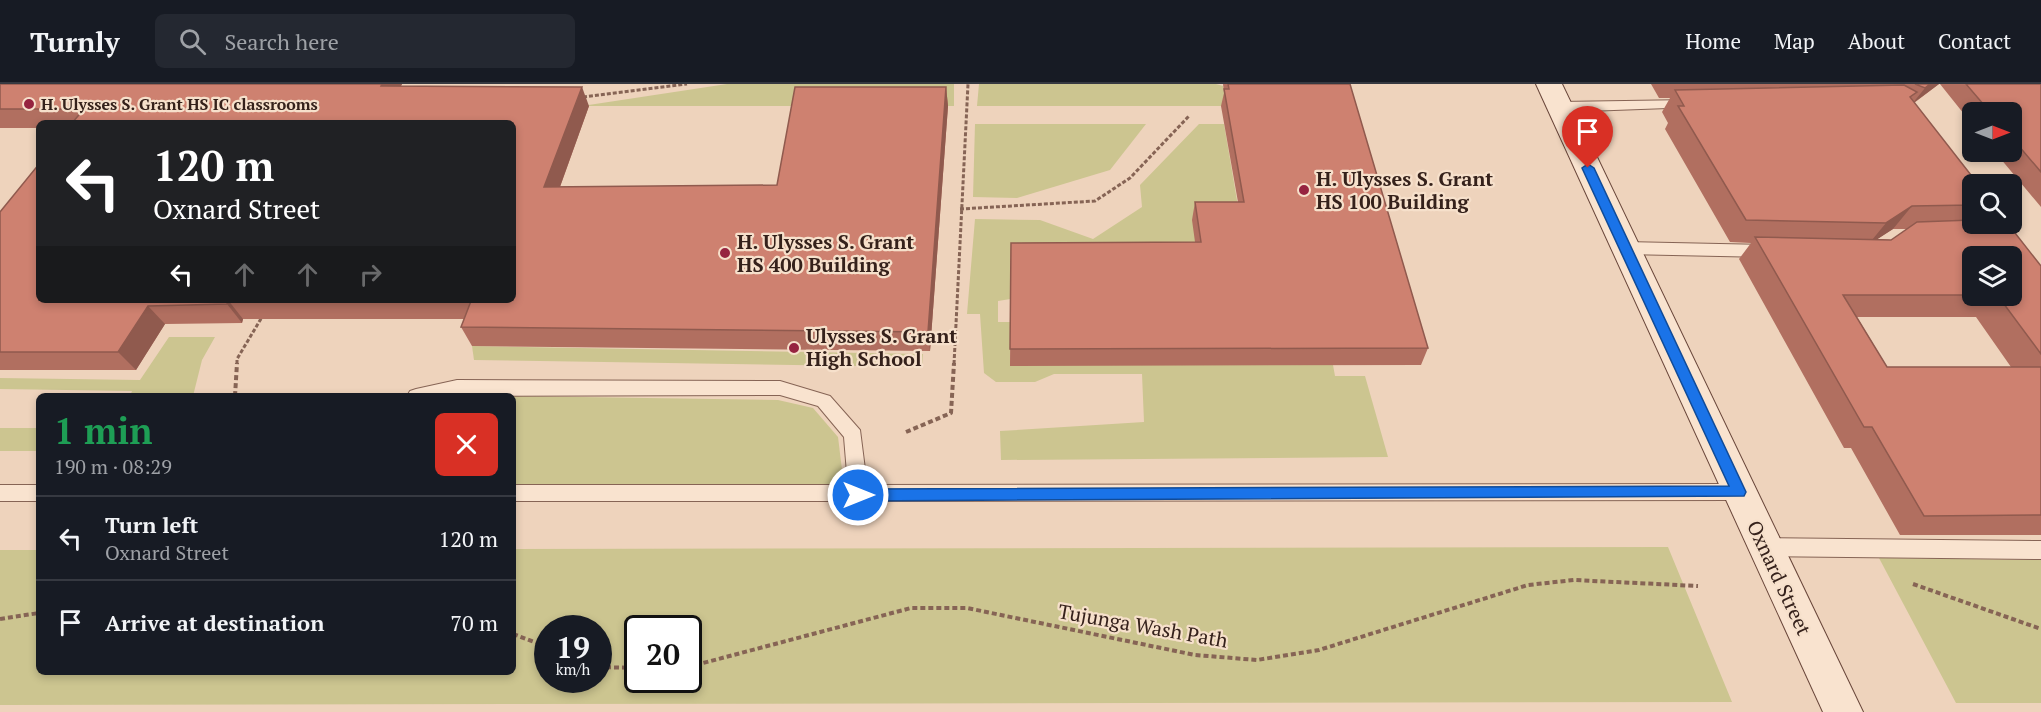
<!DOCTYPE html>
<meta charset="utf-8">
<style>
:root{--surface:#171b24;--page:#242831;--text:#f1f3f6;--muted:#9ea1a6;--line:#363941}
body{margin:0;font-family:"PT Serif",serif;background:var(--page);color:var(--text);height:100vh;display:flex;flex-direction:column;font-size:22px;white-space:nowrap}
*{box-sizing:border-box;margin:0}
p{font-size:20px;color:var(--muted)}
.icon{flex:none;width:33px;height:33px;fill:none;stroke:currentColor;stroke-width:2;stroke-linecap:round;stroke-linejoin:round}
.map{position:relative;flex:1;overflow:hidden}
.drawer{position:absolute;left:36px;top:309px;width:480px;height:282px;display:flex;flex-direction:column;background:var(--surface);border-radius:9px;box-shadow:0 3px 9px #0003}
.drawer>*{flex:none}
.guide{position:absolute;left:36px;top:36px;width:480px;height:183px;border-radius:9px;box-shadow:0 3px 9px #0003;background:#202124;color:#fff;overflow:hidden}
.needle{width:39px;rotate:90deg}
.fabs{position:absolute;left:1962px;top:18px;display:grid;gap:12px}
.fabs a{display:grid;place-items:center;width:60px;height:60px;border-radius:9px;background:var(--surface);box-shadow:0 3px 9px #0003;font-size:30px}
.speed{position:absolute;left:534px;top:531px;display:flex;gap:12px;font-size:30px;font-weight:700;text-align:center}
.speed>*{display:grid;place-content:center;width:78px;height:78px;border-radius:50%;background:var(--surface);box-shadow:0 3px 9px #0003;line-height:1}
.speed small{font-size:15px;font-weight:400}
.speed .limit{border:3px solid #111;border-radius:9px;background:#fff;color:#111}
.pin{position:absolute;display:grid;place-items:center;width:51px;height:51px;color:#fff;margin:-62px -26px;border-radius:50% 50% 50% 0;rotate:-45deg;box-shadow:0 0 6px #0007}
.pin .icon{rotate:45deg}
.me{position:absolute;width:66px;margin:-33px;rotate:90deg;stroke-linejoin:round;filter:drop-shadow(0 0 4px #0008)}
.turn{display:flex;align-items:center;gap:21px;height:126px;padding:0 18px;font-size:27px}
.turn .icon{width:78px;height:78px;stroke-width:2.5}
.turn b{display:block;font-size:42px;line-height:51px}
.lanes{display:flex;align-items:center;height:57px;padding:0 18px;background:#0003;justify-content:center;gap:30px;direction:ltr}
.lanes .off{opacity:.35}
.round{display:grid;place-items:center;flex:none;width:63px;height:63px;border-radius:9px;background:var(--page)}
.head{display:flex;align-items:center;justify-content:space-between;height:102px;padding:0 18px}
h1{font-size:36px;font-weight:600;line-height:45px;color:#1e9e55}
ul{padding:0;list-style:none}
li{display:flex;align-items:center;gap:18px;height:84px;padding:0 18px;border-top:2px solid var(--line)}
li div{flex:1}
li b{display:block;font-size:22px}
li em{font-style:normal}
header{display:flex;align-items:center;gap:36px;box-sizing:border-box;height:84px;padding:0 30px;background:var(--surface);border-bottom:2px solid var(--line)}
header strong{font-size:28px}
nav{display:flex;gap:33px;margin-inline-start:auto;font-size:21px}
.search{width:420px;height:54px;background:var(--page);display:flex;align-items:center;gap:15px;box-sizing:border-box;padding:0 21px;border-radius:9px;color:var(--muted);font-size:22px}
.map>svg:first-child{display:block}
.green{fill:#ccc590;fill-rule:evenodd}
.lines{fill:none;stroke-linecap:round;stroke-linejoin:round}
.lane-casing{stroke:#866455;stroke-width:2}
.secondary-casing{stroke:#684539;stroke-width:2}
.path-far1{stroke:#866455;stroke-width:3;stroke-dasharray:4 2;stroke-linecap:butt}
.path{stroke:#866455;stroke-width:4;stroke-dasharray:5 3;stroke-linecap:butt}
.lane{fill:#f9e3cf;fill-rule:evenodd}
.secondary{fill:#f9e3cf;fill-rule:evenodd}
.wall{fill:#b16f60;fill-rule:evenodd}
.shaded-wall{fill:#905a4e}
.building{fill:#ce8170;stroke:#905a4e;stroke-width:1.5}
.route{fill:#1a73e8;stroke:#114b97;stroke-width:1.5}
.poi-dot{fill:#962440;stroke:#f6e0cb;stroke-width:2}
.labels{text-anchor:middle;stroke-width:4.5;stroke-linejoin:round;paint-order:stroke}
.far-poi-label{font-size:16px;font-weight:bold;fill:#35211b;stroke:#f6e0cb;text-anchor:start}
.poi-label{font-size:20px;font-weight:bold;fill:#35211b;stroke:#f6e0cb;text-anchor:start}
.street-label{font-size:20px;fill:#35211b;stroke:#f6e0cb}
</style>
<header>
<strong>Turnly</strong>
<div class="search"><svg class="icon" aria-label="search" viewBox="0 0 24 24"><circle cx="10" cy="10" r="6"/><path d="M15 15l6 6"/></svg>Search here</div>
<nav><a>Home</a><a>Map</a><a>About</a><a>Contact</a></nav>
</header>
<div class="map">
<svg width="2041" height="628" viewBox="0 0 2041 628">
<rect width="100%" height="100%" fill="#eed3bc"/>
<g class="green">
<polygon points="727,0 954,0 954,22 582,22"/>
<polygon points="979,0 1216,0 1223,2 1226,22 977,22"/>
<polygon points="975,40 1146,40 1110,86 1017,114 973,113"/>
<polygon points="1199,40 1224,40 1247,175 998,217 998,238 1010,238 1010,281 1333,281 1335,292 1365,292 1388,373 1001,376 1000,347 1144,338 1142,290 1054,290 1035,298 996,298 984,289 980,230 967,230 975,135 1040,136 1093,155 1142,123 1140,101"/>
<polygon points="169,253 215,253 202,276 193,312 130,312 132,307 0,305 0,294 140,296"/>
<polygon points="472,262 923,270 922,283 474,276"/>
<polygon points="513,312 778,316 813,324 838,353 844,402 513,402"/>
<rect x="0" y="344" width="39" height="23"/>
<path d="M1668,463L1732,618L0,621V466H39V588H513V465ZM548,544H598V596H548ZM638,544H688V596H638Z"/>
<polygon points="1879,474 2041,476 2041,619 1956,619"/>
</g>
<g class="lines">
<g class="lane-casing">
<g id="lane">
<polygon points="1690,16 1697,20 1695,23 1560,28 1553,23 1560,18"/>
<polygon points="1625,158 1767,161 1775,167 1767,173 1625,170 1617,164"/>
<polygon points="457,296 780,297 830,312 860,346 867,401 1739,400 1746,402 1749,408 1746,414 1739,416 865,417 858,419 851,417 513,417 513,401 848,401 844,353 818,322 780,311 407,312 410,307 416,305"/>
<rect x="0" y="401" width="39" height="16"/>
<polygon points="1765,454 2041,457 2041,475 1765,472 1758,469 1755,463 1758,457"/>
</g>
</g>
<g class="secondary-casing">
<polygon id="secondary" points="1536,0 1562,0 1863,628 1823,628"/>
</g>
<g class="path-far1">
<polyline points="583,13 687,0"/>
<polyline points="960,125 1095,117 1130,94 1189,32"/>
<polyline points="237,280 237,275 262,233"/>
<polyline points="954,280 968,0"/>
</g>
<g class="path">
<polyline points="235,312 237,279"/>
<polyline points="906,348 951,329 954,279"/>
<polyline points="1913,500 2041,545"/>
<polyline points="0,535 39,529"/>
<polyline points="513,550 548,563"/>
<polyline points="598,583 638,584"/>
<polyline points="688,583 911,524 967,524 1195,571 1257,576 1319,566 1528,501 1574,496 1698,502"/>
</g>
<use href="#lane" class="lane"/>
<use href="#secondary" class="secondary"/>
</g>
<g class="wall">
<polygon points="0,0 402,0 401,2 589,22 560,103 777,101 946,3 948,22 930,267 472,262 461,243 464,235 243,235 242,239 165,240 136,286 0,286 0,128 513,39 39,39 39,44 0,44"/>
<polygon points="1223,0 1350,0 1428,264 1421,281 1010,282 1011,159 1195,158 1192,136 1195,118 1238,118 1221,22 1224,9"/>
<path d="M1651,0H1939L1914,19L1972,100V140L2041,182V451H1900L1851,364H1844L1739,175L1751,159L1730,158L1665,45L1668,39L1662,28L1670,14H1659ZM1893,145H1907L1891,156L1877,155ZM1972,172L2012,212H1972ZM1857,233H1976L2011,283H1887Z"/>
<polygon points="1940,0 2041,0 2041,123 1995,68 2012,68 2012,28 1972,28 1972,40"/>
</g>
<g class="shaded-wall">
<polygon points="382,0 402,0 391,21 381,2"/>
<polygon points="1930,0 1939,0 1912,20 1925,4"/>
<polygon points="582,3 589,22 553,122 544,103"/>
<polygon points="946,3 948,22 930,267 928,248"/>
<polygon points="1912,122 1893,145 1867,162 1886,139"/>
<polygon points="228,216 243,235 242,239 227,220"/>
<polygon points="148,222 165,240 136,286 118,268"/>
</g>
<g class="building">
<polygon points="0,0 382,0 381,2 582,3 544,103 777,101 795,3 946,3 928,248 461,243 471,217 228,216 227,220 148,222 118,268 0,268 0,128 39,80 39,216 513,216 513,39 72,39 84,25 0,25"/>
<polygon points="1228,0 1350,0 1428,264 1010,265 1011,159 1201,158 1195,118 1244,118 1224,5 1229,5"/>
<polygon points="1915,0 1930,0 1925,4"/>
<polygon points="1966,0 2041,0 2041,88 2012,54 2012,28 1990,28"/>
<polygon points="1904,1 1917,8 1910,13 1978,100 1972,100 1972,121 1912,122 1886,139 1746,136 1678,22 1684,22 1675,6"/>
<polygon points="1972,136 1972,140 2008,140 2041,182 2041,270 1998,212 2012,212 2012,172 1972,172 1972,211 1843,211 1887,283 2041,283 2041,431 1924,432 1872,343 1864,343 1755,153 1891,156 1917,138"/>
</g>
<polygon class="route" points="1588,80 1594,84 1746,408 1744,412 858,417 851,411 858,405 1729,402 1582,84"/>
<g class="poi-dot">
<circle cx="29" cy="20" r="6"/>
<circle cx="1304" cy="106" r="6"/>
<circle cx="725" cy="169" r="6"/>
<circle cx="794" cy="264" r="6"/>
</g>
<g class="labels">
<g class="far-poi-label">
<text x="41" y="26">H. Ulysses S. Grant HS IC classrooms</text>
</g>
<g class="poi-label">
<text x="1316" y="102">H. Ulysses S. Grant<tspan x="1316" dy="23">HS 100 Building</tspan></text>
<text x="737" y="165">H. Ulysses S. Grant<tspan x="737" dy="23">HS 400 Building</tspan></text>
<text x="806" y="259">Ulysses S. Grant<tspan x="806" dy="23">High School</tspan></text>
</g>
<g class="street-label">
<text transform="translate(1779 494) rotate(65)" y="7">Oxnard Street</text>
<text transform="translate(1143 542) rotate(10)" y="7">Tujunga Wash Path</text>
</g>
</g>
</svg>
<div class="fabs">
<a><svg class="needle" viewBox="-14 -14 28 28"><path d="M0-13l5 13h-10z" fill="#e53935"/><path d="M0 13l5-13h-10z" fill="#9ea1a6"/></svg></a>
<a><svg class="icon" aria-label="search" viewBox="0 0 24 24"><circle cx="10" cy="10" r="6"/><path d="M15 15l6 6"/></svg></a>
<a><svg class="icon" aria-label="layers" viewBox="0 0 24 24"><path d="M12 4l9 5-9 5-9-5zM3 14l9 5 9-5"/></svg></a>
</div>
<div class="speed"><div>19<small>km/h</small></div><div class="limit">20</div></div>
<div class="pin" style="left:1588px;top:84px;background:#d93025"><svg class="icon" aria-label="arrive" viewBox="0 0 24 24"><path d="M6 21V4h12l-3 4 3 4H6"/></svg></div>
<svg class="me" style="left:858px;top:411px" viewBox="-20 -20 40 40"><circle r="17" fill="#1a73e8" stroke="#fff" stroke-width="3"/><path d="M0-11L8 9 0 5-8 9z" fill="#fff"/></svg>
<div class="guide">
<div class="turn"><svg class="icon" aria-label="left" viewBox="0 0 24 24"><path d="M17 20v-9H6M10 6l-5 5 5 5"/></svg><div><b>120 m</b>Oxnard Street</div></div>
<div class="lanes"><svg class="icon" aria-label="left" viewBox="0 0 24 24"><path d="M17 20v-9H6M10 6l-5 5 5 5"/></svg><svg class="icon off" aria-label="ahead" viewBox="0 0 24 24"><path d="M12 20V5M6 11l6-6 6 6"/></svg><svg class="icon off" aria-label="ahead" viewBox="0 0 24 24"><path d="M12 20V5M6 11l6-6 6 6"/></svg><svg class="icon off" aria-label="right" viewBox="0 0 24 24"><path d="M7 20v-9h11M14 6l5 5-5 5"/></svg></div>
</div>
<section class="drawer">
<div class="head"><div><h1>1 min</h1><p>190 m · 08:29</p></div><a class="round" style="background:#d93025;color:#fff"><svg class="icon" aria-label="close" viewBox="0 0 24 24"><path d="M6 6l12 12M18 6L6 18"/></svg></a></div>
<ul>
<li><svg class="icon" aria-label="left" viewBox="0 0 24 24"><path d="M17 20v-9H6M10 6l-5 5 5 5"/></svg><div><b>Turn left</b><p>Oxnard Street</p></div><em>120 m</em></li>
<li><svg class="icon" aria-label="arrive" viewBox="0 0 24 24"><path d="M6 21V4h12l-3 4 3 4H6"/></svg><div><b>Arrive at destination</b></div><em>70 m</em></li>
</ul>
</section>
</div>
